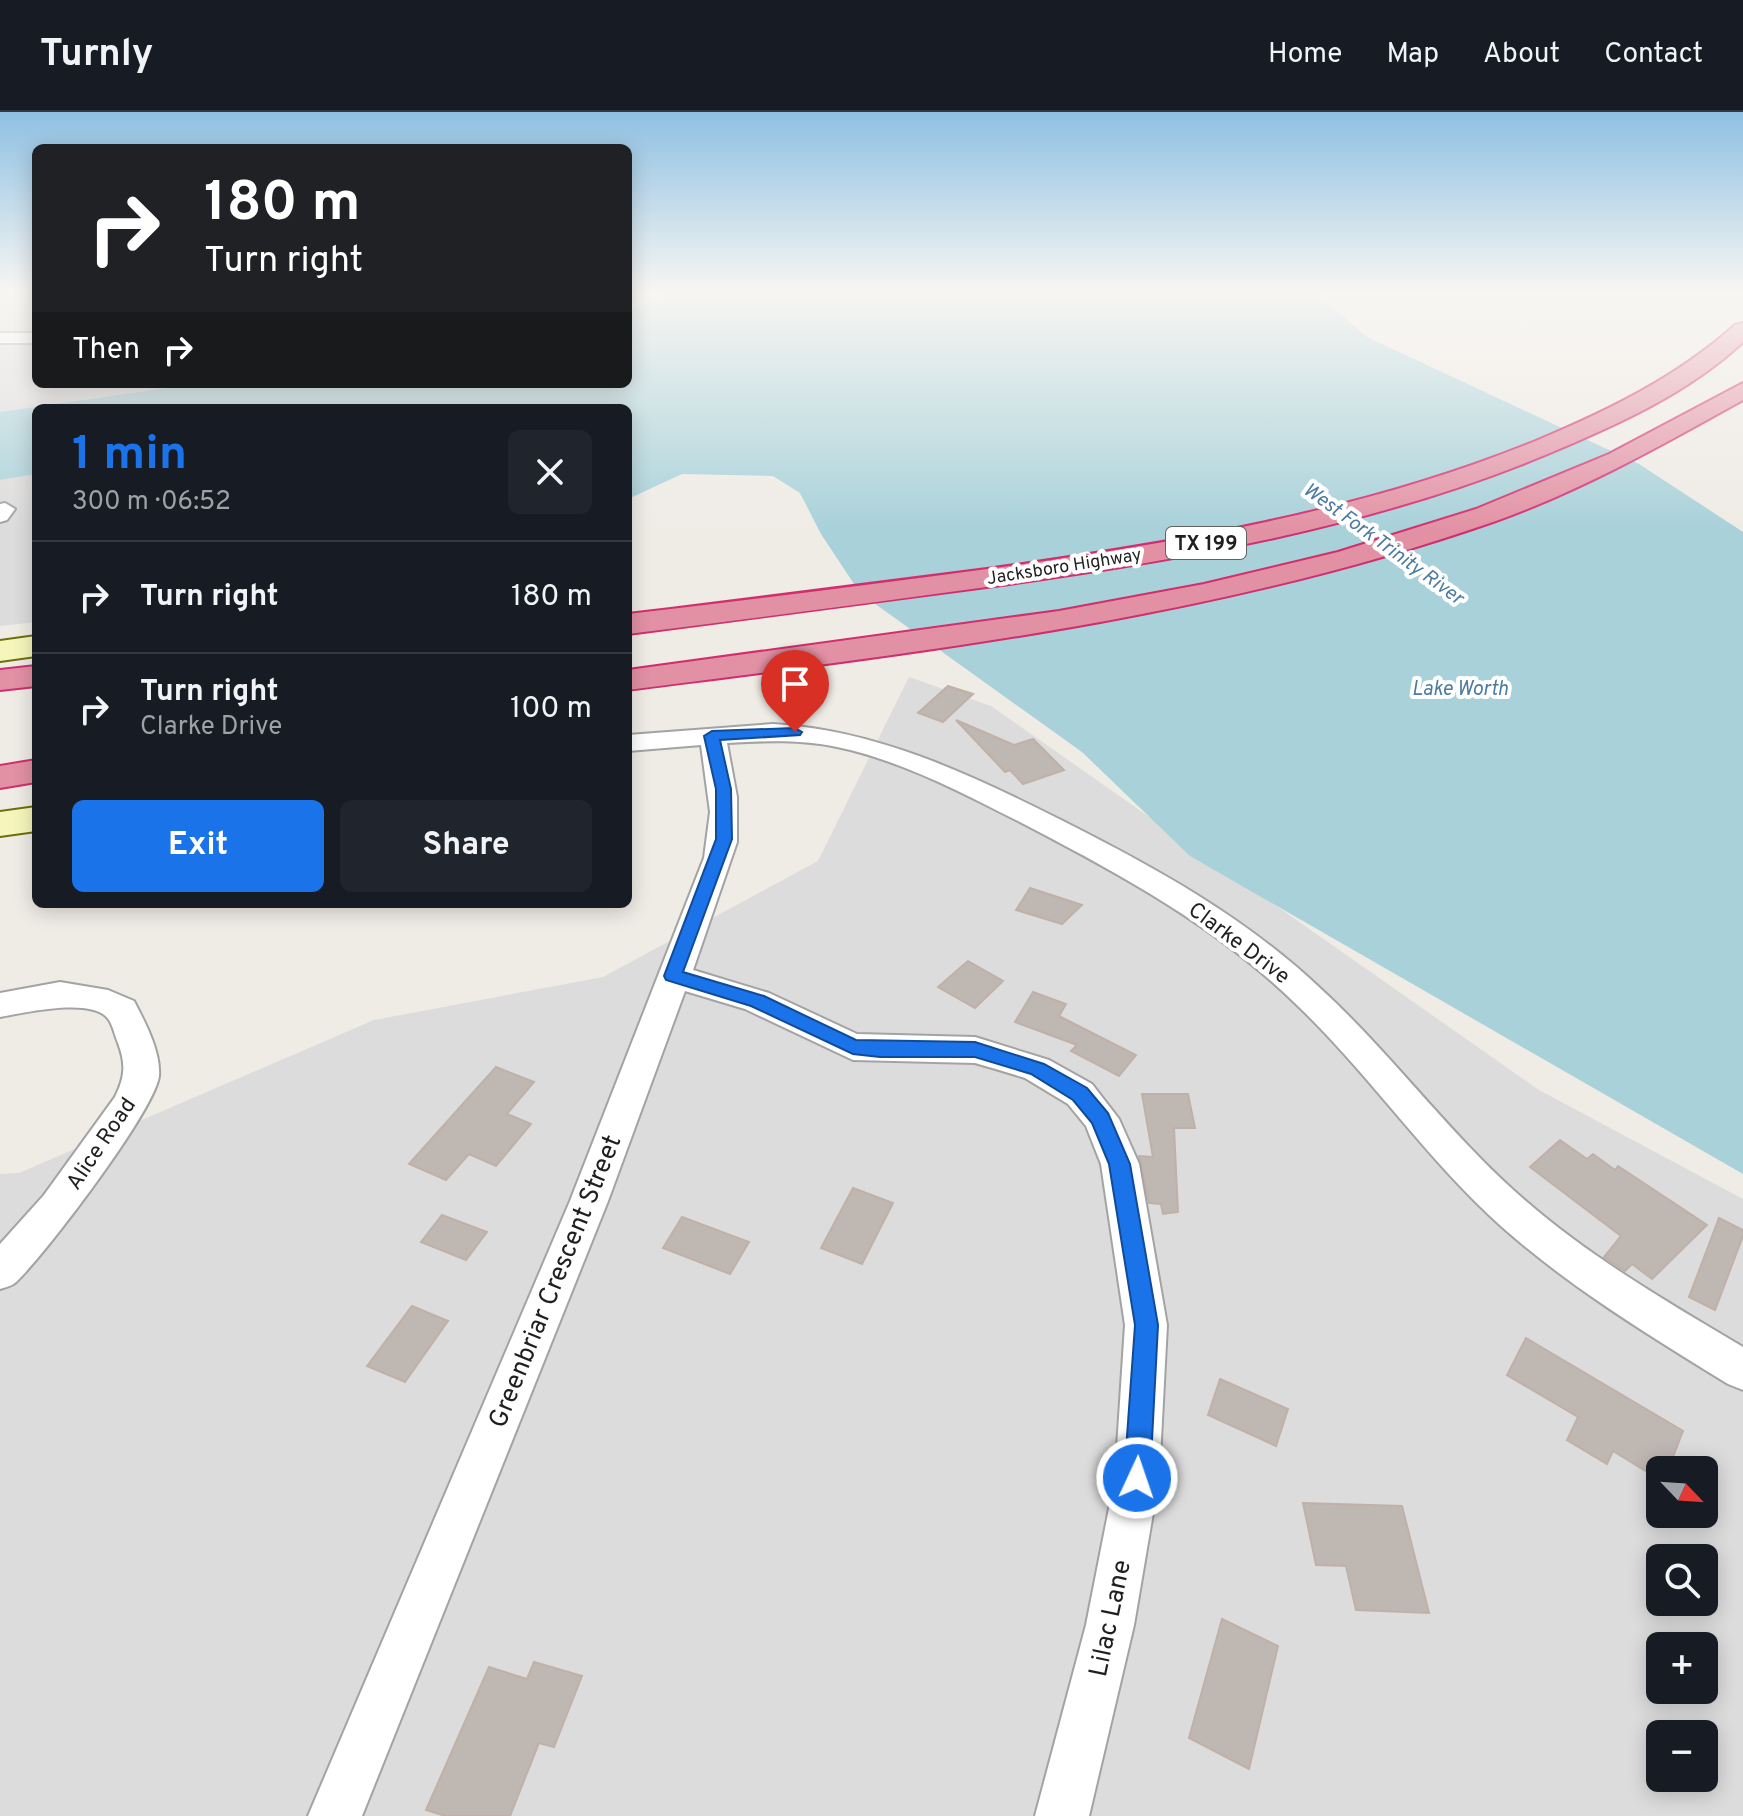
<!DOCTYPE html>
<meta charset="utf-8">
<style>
:root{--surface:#171b24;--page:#20242c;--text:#f1f3f6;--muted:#9ea1a6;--line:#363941;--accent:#1a73e8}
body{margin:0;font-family:Overpass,sans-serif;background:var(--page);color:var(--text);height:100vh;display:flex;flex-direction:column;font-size:30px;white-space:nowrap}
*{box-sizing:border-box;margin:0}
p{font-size:26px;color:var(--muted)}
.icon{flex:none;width:44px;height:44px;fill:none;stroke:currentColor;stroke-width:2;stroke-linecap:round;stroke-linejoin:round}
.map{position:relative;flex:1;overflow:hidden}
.details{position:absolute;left:32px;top:292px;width:600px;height:504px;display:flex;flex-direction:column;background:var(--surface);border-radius:12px;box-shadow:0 4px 20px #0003}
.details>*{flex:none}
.top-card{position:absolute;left:32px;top:32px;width:600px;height:244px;border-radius:12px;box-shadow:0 4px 20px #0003;background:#202124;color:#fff;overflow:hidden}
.needle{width:52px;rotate:115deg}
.fabs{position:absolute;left:1646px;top:1344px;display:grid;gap:16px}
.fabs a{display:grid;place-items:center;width:72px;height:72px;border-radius:12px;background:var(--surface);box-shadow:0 4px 20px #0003;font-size:40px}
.pin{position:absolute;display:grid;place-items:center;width:68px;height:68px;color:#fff;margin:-82px -34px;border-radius:50% 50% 50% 0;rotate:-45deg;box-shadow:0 0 8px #0007}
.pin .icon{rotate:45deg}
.me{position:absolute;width:88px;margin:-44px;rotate:3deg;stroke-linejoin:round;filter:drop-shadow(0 0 6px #0008)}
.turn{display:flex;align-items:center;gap:28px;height:168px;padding:0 40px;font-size:36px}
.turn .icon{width:104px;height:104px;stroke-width:2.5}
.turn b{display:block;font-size:56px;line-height:68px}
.then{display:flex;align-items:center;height:76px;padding:0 40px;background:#0003;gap:16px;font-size:30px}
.round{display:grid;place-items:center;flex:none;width:84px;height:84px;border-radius:12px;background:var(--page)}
.head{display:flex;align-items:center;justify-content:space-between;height:136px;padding:0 40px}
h1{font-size:48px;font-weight:700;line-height:60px;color:var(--accent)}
.action{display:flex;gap:16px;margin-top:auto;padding:16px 40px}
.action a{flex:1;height:92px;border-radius:12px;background:var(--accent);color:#fff;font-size:32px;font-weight:700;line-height:92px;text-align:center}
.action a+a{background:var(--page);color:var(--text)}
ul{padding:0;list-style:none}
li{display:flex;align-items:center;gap:24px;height:112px;padding:0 40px;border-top:2px solid var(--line)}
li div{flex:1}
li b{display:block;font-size:30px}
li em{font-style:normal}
header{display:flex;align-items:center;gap:48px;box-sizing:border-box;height:112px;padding:0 40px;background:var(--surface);border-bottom:2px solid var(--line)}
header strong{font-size:38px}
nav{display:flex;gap:44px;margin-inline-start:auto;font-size:28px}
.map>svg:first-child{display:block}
.residential{fill:#dddcdc;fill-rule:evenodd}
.water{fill:#a8d1da}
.building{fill:#bfb7b2;stroke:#c0b1a8;stroke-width:2}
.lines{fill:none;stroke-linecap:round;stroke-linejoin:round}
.minor-casing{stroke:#a3a3a3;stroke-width:4}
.secondary-casing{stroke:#6b700b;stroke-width:4}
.motorway-casing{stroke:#d12e6e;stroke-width:4}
.minor{fill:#fff;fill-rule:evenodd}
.secondary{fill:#f6f6bc;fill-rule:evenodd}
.motorway{fill:#e291a4;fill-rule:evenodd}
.route{fill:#1a73e8;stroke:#114b97;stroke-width:2}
.labels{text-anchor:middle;stroke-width:8;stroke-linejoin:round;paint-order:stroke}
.far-street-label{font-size:18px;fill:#1f1f1f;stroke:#fff}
.shield{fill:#fff;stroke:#626262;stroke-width:2}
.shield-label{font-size:20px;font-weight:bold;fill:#1f1f1f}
.far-water-label{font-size:20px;font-style:italic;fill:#4d7ba1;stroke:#fff}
.street-label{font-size:22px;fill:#1f1f1f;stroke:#fff}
.near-street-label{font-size:26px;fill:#1f1f1f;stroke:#fff}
</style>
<header>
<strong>Turnly</strong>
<nav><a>Home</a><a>Map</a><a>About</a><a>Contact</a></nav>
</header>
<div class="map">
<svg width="1743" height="1704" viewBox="0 0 1743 1704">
<rect width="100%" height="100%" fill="#efebe5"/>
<g class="residential">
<polygon points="0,181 36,181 36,272 194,272 0,300"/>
<polygon points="36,362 36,510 0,514 0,368"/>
<path d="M909,565L991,594L1539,978L1743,1087V1704H0V1062L19,1061L374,908L603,865L818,749ZM1660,1358H1704V1402H1660ZM1660,1446H1704V1490H1660ZM1660,1534H1704V1578H1660ZM1660,1622H1704V1666H1660Z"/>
</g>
<polygon class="water" points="675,181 1317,181 1367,225 1639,352 1743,420 1743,1062 1190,744 1082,640 860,481 821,422 800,381 773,364 682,362 628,387 628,296 36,296 36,362 0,368 0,300 194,272 628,272 628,198"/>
<g class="building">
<polygon points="948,574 973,582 943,610 918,601"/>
<polygon points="956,608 1014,633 1033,627 1064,658 1023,672 1010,658 1005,660"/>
<polygon points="1030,776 1082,793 1062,812 1016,798"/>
<polygon points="968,849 1003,869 975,896 938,875"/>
<polygon points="1033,880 1066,892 1059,904 1136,943 1119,964 1071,939 1077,933 1015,910"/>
<polygon points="496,955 534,970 507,1002 531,1012 496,1054 469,1042 446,1068 409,1052"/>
<polygon points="1142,982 1188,982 1195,1016 1174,1016 1178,1100 1163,1102 1161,1092 1149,1091 1139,1044 1153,1045"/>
<polygon points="1560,1028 1587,1047 1593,1042 1615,1058 1618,1054 1707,1113 1652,1167 1632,1152 1625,1159 1604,1145 1621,1124 1530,1055"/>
<polygon points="853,1076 893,1091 862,1152 821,1136"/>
<polygon points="442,1103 487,1120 466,1148 421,1130"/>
<polygon points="682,1105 749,1130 730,1162 663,1136"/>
<polygon points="1719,1106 1743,1118 1743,1124 1715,1198 1689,1185"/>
<polygon points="412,1194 448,1209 405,1270 367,1254"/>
<polygon points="1526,1226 1683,1319 1668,1358 1660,1358 1660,1368 1613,1339 1607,1352 1567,1328 1578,1305 1507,1263"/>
<polygon points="1220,1267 1288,1297 1276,1334 1208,1303"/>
<polygon points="1303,1391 1402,1394 1429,1501 1356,1498 1346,1454 1316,1453"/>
<polygon points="1222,1507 1278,1534 1249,1657 1189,1626"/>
<polygon points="534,1550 582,1564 554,1635 539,1631 510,1704 445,1704 426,1698 489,1555 527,1567"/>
</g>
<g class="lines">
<g class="minor-casing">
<g id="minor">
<rect x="0" y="221" width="36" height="10"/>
<polygon points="5,391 15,397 7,408 0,410 0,392"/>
<path d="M773,612C878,618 971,663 1063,709C1156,756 1245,805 1321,877C1394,944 1452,1026 1527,1090C1593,1147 1669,1191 1743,1235V1278L1728,1272C1650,1224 1571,1176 1502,1115C1427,1048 1370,963 1298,894C1217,814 1118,761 1018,709C960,680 900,648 837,635C800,627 764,629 727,631L737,685V730L693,858L769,881L857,922L975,925L1049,948L1092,972L1119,1007L1139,1052L1167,1213L1159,1366L1134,1513L1089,1704H1035L1086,1513L1115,1366L1125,1213L1101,1052L1086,1014L1068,992L1025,966L999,958L975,951L853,948L745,897L685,879L608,1089L362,1704H308L570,1089L704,746L710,700L701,633L628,639V623Z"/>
<path d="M60,870L108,878L134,889C145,910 161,940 159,964C155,998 45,1143 16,1170C12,1174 6,1175 0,1177V1132L44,1083L115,985C125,965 126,952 118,931C115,924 113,914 109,908C94,884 23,901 0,905V881Z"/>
</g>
</g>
<g class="secondary-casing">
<g id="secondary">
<polygon points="36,524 36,544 0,549 0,529"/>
<polygon points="36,695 36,719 0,724 0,700"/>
</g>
</g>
<g class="motorway-casing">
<g id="motorway">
<path d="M1743,211V230C1688,281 1619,312 1550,341C1373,415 1183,448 994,474C872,491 750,507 628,522V502C748,488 868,473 987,457C1175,431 1362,400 1538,328C1609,298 1677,265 1735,213Z"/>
<path d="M1743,271V288C1662,333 1581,379 1493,410C1214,507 920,540 628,578V558L1059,499L1204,472L1338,440L1476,397L1609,342Z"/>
<polygon points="36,554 36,574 0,578 0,558"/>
<polygon points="36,648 36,670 0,676 0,654"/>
</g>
</g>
<use href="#minor" class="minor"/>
<use href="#secondary" class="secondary"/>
<use href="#motorway" class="motorway"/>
</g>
<linearGradient id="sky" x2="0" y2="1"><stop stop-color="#8ec0e2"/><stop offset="0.43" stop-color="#f8f6f3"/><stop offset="1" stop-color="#f8f6f3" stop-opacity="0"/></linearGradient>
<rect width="1743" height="419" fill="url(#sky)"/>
<polygon class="route" points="795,616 802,620 800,623 720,628 731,677 732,727 683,860 764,884 856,928 975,930 1044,952 1087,976 1108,1001 1130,1052 1158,1213 1150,1366 1146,1375 1137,1378 1128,1375 1124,1366 1135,1213 1109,1052 1092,1011 1073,988 1031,962 975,945 880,945 853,942 751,894 666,868 664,864 716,727 716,677 704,624 712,619"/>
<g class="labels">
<g class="far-street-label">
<text transform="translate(1064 454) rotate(-9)" y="6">Jacksboro Highway</text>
</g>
<rect class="shield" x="1166" y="415" width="80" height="32" rx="6"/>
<g class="shield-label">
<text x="1206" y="438">TX 199</text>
</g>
<g class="far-water-label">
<text transform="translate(1384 431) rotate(36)" y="7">West Fork Trinity River</text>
<text x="1460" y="583">Lake Worth</text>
</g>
<g class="street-label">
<text transform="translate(1240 830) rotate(37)" y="8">Clarke Drive</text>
<text transform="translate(100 1031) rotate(-56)" y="8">Alice Road</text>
</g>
<g class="near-street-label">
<text transform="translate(554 1169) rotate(-68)" y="9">Greenbriar Crescent Street</text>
<text transform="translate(1109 1506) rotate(-78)" y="9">Lilac Lane</text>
</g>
</g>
</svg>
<div class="fabs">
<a><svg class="needle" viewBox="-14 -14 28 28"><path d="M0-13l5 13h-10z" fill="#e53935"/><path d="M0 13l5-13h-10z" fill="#9ea1a6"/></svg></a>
<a><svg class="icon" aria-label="search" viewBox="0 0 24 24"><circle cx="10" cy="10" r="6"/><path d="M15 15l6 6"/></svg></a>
<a>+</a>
<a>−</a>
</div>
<div class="pin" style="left:795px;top:620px;background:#d93025"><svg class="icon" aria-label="arrive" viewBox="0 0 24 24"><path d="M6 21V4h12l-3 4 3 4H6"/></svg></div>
<svg class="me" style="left:1137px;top:1366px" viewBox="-20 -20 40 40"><circle r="17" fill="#1a73e8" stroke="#fff" stroke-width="3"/><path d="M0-11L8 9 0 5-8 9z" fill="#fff"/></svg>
<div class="top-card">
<div class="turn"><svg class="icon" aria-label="right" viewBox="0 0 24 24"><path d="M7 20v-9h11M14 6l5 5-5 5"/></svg><div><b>180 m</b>Turn right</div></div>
<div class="then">Then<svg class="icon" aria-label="right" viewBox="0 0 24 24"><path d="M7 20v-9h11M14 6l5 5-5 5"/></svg></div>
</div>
<section class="details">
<div class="head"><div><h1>1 min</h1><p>300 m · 06:52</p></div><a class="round"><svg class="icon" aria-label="close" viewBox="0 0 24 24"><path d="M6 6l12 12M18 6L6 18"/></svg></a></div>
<ul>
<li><svg class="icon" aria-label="right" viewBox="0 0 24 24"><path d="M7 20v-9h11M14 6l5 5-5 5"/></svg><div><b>Turn right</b></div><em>180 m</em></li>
<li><svg class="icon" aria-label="right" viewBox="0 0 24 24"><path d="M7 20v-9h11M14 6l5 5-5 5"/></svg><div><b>Turn right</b><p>Clarke Drive</p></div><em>100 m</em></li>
</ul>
<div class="action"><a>Exit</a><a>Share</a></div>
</section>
</div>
